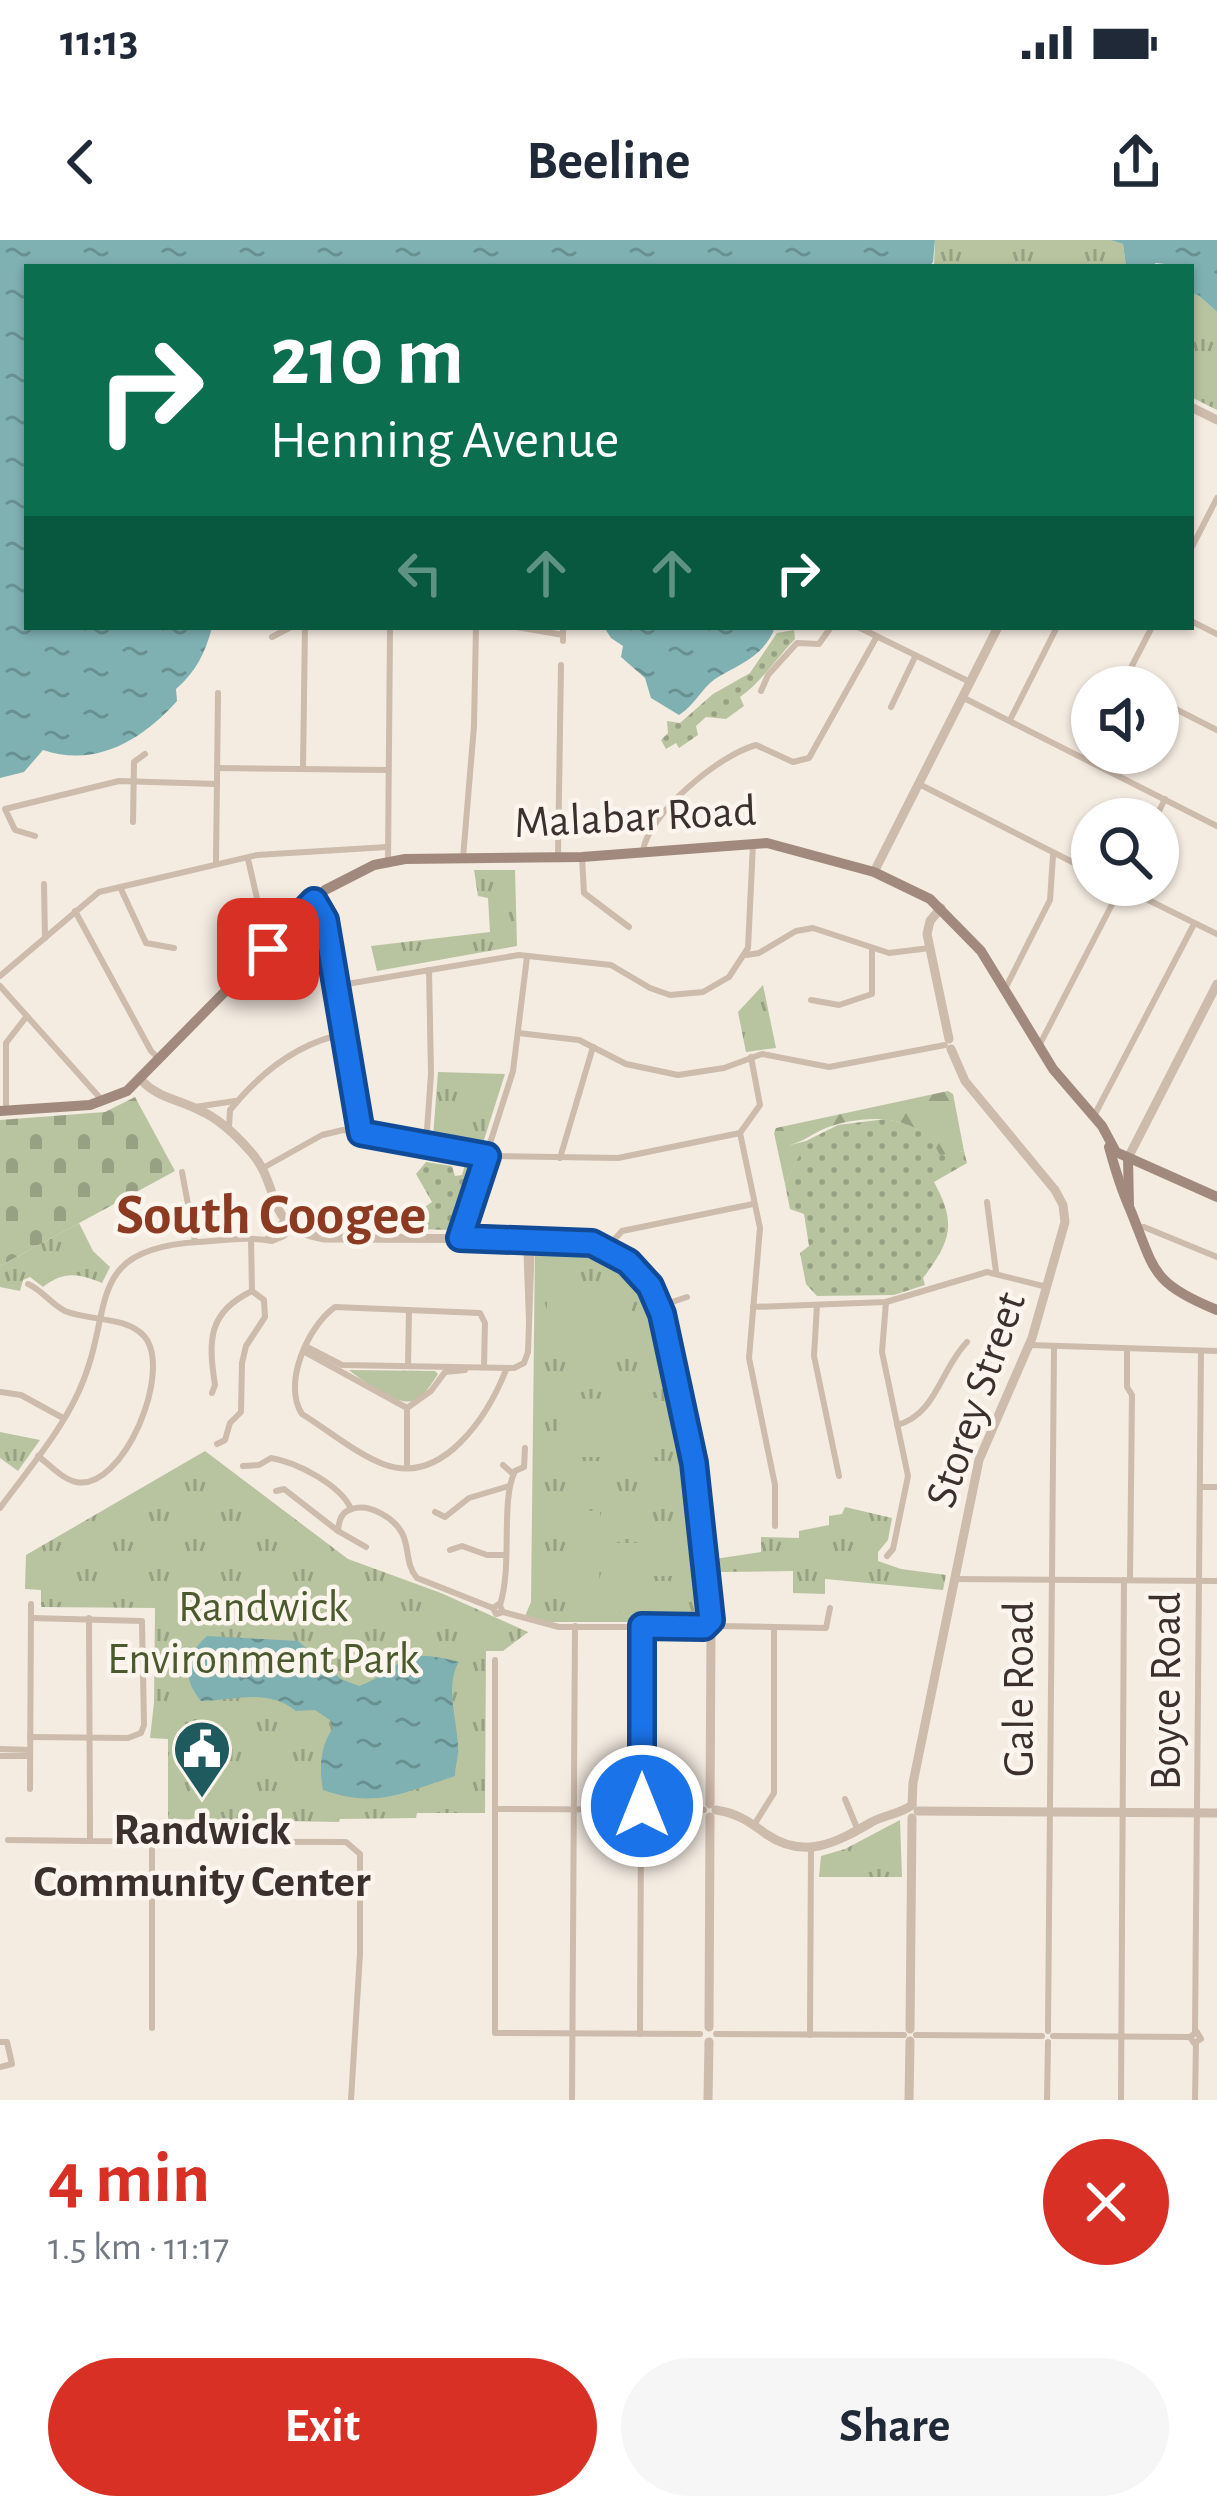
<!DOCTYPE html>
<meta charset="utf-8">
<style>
:root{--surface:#fff;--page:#f6f6f7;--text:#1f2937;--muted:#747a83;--accent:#d93025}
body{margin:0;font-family:"Alegreya Sans",sans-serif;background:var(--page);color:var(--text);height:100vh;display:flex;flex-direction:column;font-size:45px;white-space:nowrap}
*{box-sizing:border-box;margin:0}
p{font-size:39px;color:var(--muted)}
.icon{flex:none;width:66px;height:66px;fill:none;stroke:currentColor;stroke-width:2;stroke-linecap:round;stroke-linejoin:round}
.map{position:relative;height:1860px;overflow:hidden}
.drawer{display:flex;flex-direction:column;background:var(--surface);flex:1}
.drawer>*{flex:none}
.top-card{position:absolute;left:24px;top:24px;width:1170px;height:366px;border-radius:0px;box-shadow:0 3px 9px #0004;background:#0b6e4f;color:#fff;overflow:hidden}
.buttons{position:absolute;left:1071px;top:426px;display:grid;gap:24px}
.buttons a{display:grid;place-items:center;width:108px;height:108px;border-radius:50%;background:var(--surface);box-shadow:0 3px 9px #0004;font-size:60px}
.pin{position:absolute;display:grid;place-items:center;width:102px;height:102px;color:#fff;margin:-51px;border-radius:24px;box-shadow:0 6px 18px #0006}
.me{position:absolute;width:132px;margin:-66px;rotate:0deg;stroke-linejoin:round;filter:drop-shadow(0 0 9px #0008)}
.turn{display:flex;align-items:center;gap:42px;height:252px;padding:0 48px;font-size:54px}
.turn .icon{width:156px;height:156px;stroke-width:2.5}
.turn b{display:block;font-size:84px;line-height:102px}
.lanes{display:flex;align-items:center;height:114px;padding:0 48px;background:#0003;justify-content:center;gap:60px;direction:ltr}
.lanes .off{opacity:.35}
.round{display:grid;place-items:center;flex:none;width:126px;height:126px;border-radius:63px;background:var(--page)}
.overview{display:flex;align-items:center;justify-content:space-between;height:204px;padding:0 48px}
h1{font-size:72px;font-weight:700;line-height:90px;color:var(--accent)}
.cta{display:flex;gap:24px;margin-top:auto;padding:24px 48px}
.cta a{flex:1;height:138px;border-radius:72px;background:var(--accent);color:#fff;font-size:48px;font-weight:700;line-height:138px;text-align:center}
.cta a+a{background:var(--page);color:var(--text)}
.status{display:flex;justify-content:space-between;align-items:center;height:84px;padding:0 60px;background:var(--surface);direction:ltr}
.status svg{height:33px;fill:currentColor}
header{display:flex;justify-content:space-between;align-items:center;height:156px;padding:0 48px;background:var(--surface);font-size:54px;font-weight:700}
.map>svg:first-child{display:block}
.grass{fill:url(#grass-dots)}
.forest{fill:url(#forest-firs)}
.cemetery{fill:url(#cemetery-stones)}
.park{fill:url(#park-tufts)}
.garden{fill:#b8c4a0}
.water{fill:url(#water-ripples)}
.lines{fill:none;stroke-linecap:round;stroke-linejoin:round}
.minor{stroke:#cdbbac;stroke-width:6}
.tertiary{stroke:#cdbbac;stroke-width:9}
.secondary{stroke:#a18a7d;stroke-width:10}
.route-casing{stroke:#114b97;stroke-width:30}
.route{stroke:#1a73e8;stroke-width:21}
.labels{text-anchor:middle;stroke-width:9;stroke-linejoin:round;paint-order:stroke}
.street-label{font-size:45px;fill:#3b302b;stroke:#fbf5ee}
.park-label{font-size:45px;fill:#4a5a2e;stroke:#fbf5ee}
.poi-label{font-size:45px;font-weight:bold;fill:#3b302b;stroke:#fbf5ee}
.district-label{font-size:57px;font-weight:bold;fill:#8c3b22;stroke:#fbf5ee}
</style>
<div class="status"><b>11:13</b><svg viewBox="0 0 49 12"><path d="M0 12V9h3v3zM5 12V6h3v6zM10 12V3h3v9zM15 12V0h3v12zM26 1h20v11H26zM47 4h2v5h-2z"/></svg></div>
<header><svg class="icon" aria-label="back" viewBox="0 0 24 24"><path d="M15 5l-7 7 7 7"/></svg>Beeline<svg class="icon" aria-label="share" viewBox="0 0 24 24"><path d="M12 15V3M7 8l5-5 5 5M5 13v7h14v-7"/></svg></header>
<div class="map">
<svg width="1217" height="1860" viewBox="0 0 1217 1860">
<defs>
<pattern id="grass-dots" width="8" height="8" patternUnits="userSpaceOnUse" patternTransform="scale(3)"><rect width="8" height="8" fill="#b8c4a0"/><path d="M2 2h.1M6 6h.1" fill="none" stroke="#97a083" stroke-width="1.8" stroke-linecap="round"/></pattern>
<pattern id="forest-firs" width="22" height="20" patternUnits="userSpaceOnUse" patternTransform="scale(3)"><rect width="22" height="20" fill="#b8c4a0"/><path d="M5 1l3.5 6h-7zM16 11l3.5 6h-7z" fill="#97a083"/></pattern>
<pattern id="cemetery-stones" width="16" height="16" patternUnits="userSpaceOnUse" patternTransform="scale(3)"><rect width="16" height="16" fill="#b8c4a0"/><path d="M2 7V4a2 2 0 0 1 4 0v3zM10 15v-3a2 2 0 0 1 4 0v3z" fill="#97a083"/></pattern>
<pattern id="park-tufts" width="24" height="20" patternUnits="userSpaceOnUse" patternTransform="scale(3)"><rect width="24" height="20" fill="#b8c4a0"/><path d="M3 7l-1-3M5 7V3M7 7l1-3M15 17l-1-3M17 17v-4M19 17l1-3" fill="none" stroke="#97a083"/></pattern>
<pattern id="water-ripples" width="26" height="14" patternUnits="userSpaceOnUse" patternTransform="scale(3)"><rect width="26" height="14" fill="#7fb0b2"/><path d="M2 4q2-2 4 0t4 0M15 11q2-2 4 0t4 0" fill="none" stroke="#699091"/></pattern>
</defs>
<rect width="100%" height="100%" fill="#f4ebe1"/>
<g class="grass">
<path d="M794,390L795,399C777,418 760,443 740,457L744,466L726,479L706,477L696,486L698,495L679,508L676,503L666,509L661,500L668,493L667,481L680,483L713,454L750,433L777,393Z"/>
<path d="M886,879C910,884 930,891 940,914L964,911L967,923L934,942C957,984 951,1001 923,1038L925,1045L894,1055L817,1056L806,1044L800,1013L809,1006L804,974L790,969L785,944L800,914L792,913L790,905L806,901L838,885Z"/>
<polygon points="466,921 468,934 471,934 455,984 449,990 419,989 419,971 432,962 416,934 426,922 452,926 455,936 462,935"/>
</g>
<path class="forest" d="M948,851L953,854L964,911L940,915C922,873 864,873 826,888C813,893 805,901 790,905L793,913H801L785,944L774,893L776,888Z"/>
<polygon class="cemetery" points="135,857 175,931 0,1026 0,880 105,872"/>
<g class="park">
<polygon points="935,0 1110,0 1123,4 1126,27 934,27"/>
<polygon points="1191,54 1198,55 1217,72 1217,170 1191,157"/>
<polygon points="474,630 515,630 517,706 377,731 371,706 490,692 488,658 478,656"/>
<polygon points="763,745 776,808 746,812 738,772"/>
<polygon points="438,832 505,834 482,906 433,897"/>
<path d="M79,983L93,1011L110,1027L102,1043C78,1033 63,1031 43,1047L30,1037L23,1040L20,1051L0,1047V1026Z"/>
<path d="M535,1007C570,1008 603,1009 629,1035C635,1042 642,1049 646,1057C665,1097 716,1352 695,1382H550L525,1376L531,1362Z"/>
<path d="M349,1130L435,1131L438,1134C420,1162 413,1170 382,1152C371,1145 358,1138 349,1130Z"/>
<polygon points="0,1192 40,1200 18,1231 0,1218"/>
<polygon points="205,1211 348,1319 441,1353 528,1392 503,1411 486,1411 485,1573 417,1573 416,1578 340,1579 339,1582 168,1579 168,1499 150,1498 154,1463 155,1368 41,1367 41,1350 25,1349 26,1315"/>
<polygon points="845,1267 892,1278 888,1300 878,1312 878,1321 901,1329 946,1335 943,1350 825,1339 825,1354 793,1353 793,1331 716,1332 715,1319 761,1312 761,1297 799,1298 799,1291 829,1285 829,1276 842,1274"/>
<polygon points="900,1580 902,1637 819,1637 821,1616 845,1609"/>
</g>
<g class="garden">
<rect x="547" y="1057" width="84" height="56"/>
<polygon points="659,1158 659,1217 557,1217 557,1159"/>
<polygon points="570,1270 600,1271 599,1367 570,1366"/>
<polygon points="613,1303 645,1303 645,1336 613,1335"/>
<rect x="652" y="1303" width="33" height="33"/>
<rect x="613" y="1339" width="32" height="32"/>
</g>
<g class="water">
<path d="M0,0H935L933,22L929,27H27V387H212C206,412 195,433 176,449L177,461C142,500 96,528 43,510L24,532L0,538Z"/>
<polygon points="1110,0 1217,0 1217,72 1198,55 1191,54 1191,27 1156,23 1149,27 1126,27 1123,4"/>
<path d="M604,387H775C765,416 739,424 715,439C701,449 694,466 679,475L651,458L645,438L621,417L623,406L611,398Z"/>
<path d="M207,1396L298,1401L341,1439L359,1446C408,1427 396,1405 459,1422C444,1445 458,1483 458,1508C459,1517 455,1525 455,1536C405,1552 376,1569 323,1550C319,1529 320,1506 333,1488L330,1480L315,1470L296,1471C267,1448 237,1460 201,1461C181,1437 185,1416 207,1396Z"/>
</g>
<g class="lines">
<g class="minor">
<polyline points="1191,309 1217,258"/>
<polyline points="1191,381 1217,394"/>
<polyline points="517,387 563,395"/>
<polyline points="858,387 970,442"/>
<polyline points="272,397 291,387"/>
<polyline points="563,401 563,387"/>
<polyline points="1121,447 1152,387"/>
<polyline points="761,451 768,435 797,403 819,404 831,387"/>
<polyline points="962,457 1217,586"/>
<polyline points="1158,460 1217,490"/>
<polyline points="891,467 915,417"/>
<polyline points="1010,480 1057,387"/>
<polyline points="1086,517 1092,505"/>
<polyline points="217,528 387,530"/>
<polyline points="303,528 305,387"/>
<polyline points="919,544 1092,632"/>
<polyline points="1155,579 1165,559"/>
<polyline points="133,582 134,522 145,514"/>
<polyline points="35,596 15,590 5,569 119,541 217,544"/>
<path d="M643,611C648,574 719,515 756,505L793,522L809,518L876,398"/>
<polyline points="558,617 561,425"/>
<polyline points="582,617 584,653 629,687"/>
<polyline points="463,618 474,486 476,387"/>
<polyline points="248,619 268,706"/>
<polyline points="388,621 390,387"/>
<polyline points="216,623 218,453"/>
<polyline points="44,644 45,698"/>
<polyline points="1118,645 1217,694"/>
<polyline points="120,647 146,703 174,708"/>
<polyline points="315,662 325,680 361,893"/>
<polyline points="75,671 151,811 159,819"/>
<polyline points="747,715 759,713 796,691 813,688 889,713 930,708"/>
<polyline points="0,736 99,652 257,615 387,607"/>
<polyline points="0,746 101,859"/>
<polyline points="335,746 519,715 611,725 650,748 670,755 703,752 729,737 748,708 753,604"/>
<polyline points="1006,747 1050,660 1053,616"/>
<polyline points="811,760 839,765 872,754 872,708"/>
<polyline points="518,793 579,800 626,824 678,835 724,828 762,814 829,827 945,805"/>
<polyline points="1039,806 1122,645"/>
<polyline points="195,867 235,861"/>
<polyline points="6,870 6,803 27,776"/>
<polyline points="1094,876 1194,684"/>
<path d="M229,887L230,870C260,833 297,803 344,794"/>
<polyline points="740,893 760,988 749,1118 775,1245 775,1286"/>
<polyline points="740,893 760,865 751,817"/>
<polyline points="426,904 431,834 429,730"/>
<polyline points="560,918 593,807"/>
<polyline points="263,928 322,895 343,890 491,916 618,918 740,893"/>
<polyline points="182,932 195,1002"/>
<polyline points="987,962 996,1032"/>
<polyline points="1137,988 1144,987 1217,1017"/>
<polyline points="460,998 513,831 527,717"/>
<polyline points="267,999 284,980"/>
<polyline points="526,1000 529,1080"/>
<polyline points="606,1009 622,991 753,964"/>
<path d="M28,1044C42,1050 51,1064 65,1071C88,1081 126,1076 144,1096C174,1130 123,1252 76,1242C62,1239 49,1224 38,1216"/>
<polyline points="886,1062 882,1112 908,1236 893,1309 887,1316"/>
<polyline points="817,1065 814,1116 839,1236"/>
<polyline points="660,1066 687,1057"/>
<polyline points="753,1067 886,1062 987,1032 1047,1047"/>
<polyline points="1029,1105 1217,1111"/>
<polyline points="307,1107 342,1125 514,1128 524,1123 528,1112 532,999"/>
<polyline points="1127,1109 1127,1147 1132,1155 1130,1340"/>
<polyline points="305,1112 407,1168 431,1151 445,1132 465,1130"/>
<polyline points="408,1126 409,1070"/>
<path d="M484,1127L485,1083L480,1073L335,1067C308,1086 282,1144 302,1174C328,1190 355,1213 383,1224C443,1247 488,1175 506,1130"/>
<polyline points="1,1152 21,1155 63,1178"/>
<path d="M212,1153L215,1145C208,1100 208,1072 252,1051"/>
<polyline points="407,1168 407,1228"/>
<path d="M897,1185C936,1175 940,1130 967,1102"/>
<polyline points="217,1204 225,1200 230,1183 241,1172 242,1123 246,1106 265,1077 264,1060 252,1051 251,1000"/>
<polyline points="503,1225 513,1234"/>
<path d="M243,1226L259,1225L271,1218C296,1222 341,1245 351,1269"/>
<polyline points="1200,1247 1217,1247"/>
<polyline points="276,1251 284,1249 338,1291"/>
<path d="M0,1268C27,1231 60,1193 79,1151C116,1070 81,1009 198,1002C221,1001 250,996 272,1001L284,996L292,987"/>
<polyline points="435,1272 445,1277 469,1258 509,1246"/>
<path d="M366,1307L338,1291C339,1280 341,1272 352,1269C369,1263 394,1278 402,1293C410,1308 405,1324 417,1338L493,1368"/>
<polyline points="450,1310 462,1306 487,1315 506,1315"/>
<polyline points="954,1339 1217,1341"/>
<path d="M500,1365C513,1324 500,1262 515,1231L524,1227L525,1208"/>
<polyline points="503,1372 496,1374 493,1368 499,1364 503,1372 559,1387 704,1387"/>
<polyline points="89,1378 90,1601 346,1602 360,1614 360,1714 351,1860"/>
<polyline points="717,1386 826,1388 830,1368"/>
<polyline points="495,1420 495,1793 700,1794"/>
<polyline points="30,1497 128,1498 141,1493 144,1485 142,1381 31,1378"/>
<polyline points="0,1509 30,1510"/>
<polyline points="0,1516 30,1516"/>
<polyline points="30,1549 31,1364"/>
<polyline points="845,1559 857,1588"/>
<polyline points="497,1569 704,1570"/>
<polyline points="754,1585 774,1553 774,1387"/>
<polyline points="8,1600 88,1601"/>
<polyline points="152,1603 152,1788"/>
<polyline points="1048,1791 1054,1107"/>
<polyline points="1195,1791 1201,1111"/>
<polygon points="1197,1792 1201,1799 1194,1803 1190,1797"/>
<polyline points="640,1794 642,1386"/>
<polyline points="716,1794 904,1795"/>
<polyline points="810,1795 811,1608"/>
<polyline points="916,1795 1042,1796"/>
<polyline points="1053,1796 1190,1797"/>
<polyline points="0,1802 7,1802 12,1824 0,1827"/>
<polyline points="572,1860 575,1386"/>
<polyline points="1047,1860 1048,1802"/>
<polyline points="1121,1860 1124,1340"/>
<polyline points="1195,1860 1196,1803"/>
</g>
<g class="tertiary">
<polyline points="1191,167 1217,180"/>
<polyline points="874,632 998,387"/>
<polyline points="941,668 930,681 927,694 949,799"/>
<path d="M141,840C158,858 177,859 199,870C218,878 236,895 250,911C283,947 262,988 324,998L575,999C606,1005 632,1020 650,1047C667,1072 669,1105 675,1134C693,1216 706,1296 711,1380"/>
<polyline points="1128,918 1217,744"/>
<polyline points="710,1564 711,1393"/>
<polyline points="912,1565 913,1543 979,1220 1032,1098 1065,982 1063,965 1055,950 965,841 951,809"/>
<path d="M716,1570C737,1573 750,1582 766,1594C804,1620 836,1603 870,1583C883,1575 901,1574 912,1565"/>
<polyline points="918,1571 1217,1573"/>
<polyline points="709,1787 710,1577"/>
<polyline points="910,1789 912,1578"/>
<polyline points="708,1860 709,1802"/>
<polyline points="909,1860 910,1801"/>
</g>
<g class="secondary">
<polyline points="0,871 90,865 127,851 325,650 374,625 405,619 582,617 767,603 874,632 930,659 981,711 1053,829 1102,886 1116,912 1217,957"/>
<path d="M1109,907C1115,929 1121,949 1130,969C1155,1030 1150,1043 1217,1070"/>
<polyline points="1128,918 1129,966"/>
</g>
</g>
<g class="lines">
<g class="route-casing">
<polyline id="route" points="268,709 314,661 325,680 361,893 487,916 460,998 592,1003 628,1022 650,1046 662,1074 694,1223 711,1380 704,1387 642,1386 642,1566"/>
</g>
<use href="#route" class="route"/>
</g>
<defs>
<g id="civic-pin" transform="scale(3)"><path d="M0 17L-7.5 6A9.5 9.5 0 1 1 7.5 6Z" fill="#1f5a5e" stroke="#fbf5ee"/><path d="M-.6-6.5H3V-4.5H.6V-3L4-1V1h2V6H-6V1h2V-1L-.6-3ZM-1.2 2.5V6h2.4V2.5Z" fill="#fff"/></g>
</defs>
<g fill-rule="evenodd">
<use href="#civic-pin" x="202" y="1509"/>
</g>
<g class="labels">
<g class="street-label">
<text transform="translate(635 575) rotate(-3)" y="16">Malabar Road</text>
<text transform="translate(974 1159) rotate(-71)" y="16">Storey Street</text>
<text transform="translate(1017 1449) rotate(-90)" y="16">Gale Road</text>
<text transform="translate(1164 1451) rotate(-90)" y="16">Boyce Road</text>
</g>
<g class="park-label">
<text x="263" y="1381">Randwick<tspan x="263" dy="52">Environment Park</tspan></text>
</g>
<g class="poi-label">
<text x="202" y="1604">Randwick<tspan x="202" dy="52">Community Center</tspan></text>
</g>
<g class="district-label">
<text x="271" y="993">South Coogee</text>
</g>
</g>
</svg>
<div class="buttons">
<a><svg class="icon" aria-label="sound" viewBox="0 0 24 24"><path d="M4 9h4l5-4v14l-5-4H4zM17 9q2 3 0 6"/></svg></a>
<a><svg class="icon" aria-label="search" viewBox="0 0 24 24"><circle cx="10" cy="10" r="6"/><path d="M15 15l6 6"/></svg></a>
</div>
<div class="pin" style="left:268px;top:709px;background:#d93025"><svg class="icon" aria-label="arrive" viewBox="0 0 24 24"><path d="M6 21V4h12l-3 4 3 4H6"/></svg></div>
<svg class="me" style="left:642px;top:1566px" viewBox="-20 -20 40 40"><circle r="17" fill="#1a73e8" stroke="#fff" stroke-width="3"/><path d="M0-11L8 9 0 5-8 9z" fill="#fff"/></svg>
<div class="top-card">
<div class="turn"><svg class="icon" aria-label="right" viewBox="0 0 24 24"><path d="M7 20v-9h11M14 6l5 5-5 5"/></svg><div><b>210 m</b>Henning Avenue</div></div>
<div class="lanes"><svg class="icon off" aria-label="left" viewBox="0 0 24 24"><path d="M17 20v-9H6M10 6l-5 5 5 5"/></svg><svg class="icon off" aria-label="ahead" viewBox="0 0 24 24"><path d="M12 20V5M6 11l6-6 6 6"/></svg><svg class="icon off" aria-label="ahead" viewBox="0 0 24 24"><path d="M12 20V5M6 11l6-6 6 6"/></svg><svg class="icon" aria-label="right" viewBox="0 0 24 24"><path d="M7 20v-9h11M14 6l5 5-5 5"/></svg></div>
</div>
</div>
<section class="drawer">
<div class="overview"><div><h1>4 min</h1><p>1.5 km · 11:17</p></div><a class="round" style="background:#d93025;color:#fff"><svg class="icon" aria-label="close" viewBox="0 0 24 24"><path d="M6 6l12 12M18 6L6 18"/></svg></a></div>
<div class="cta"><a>Exit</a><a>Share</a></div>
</section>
